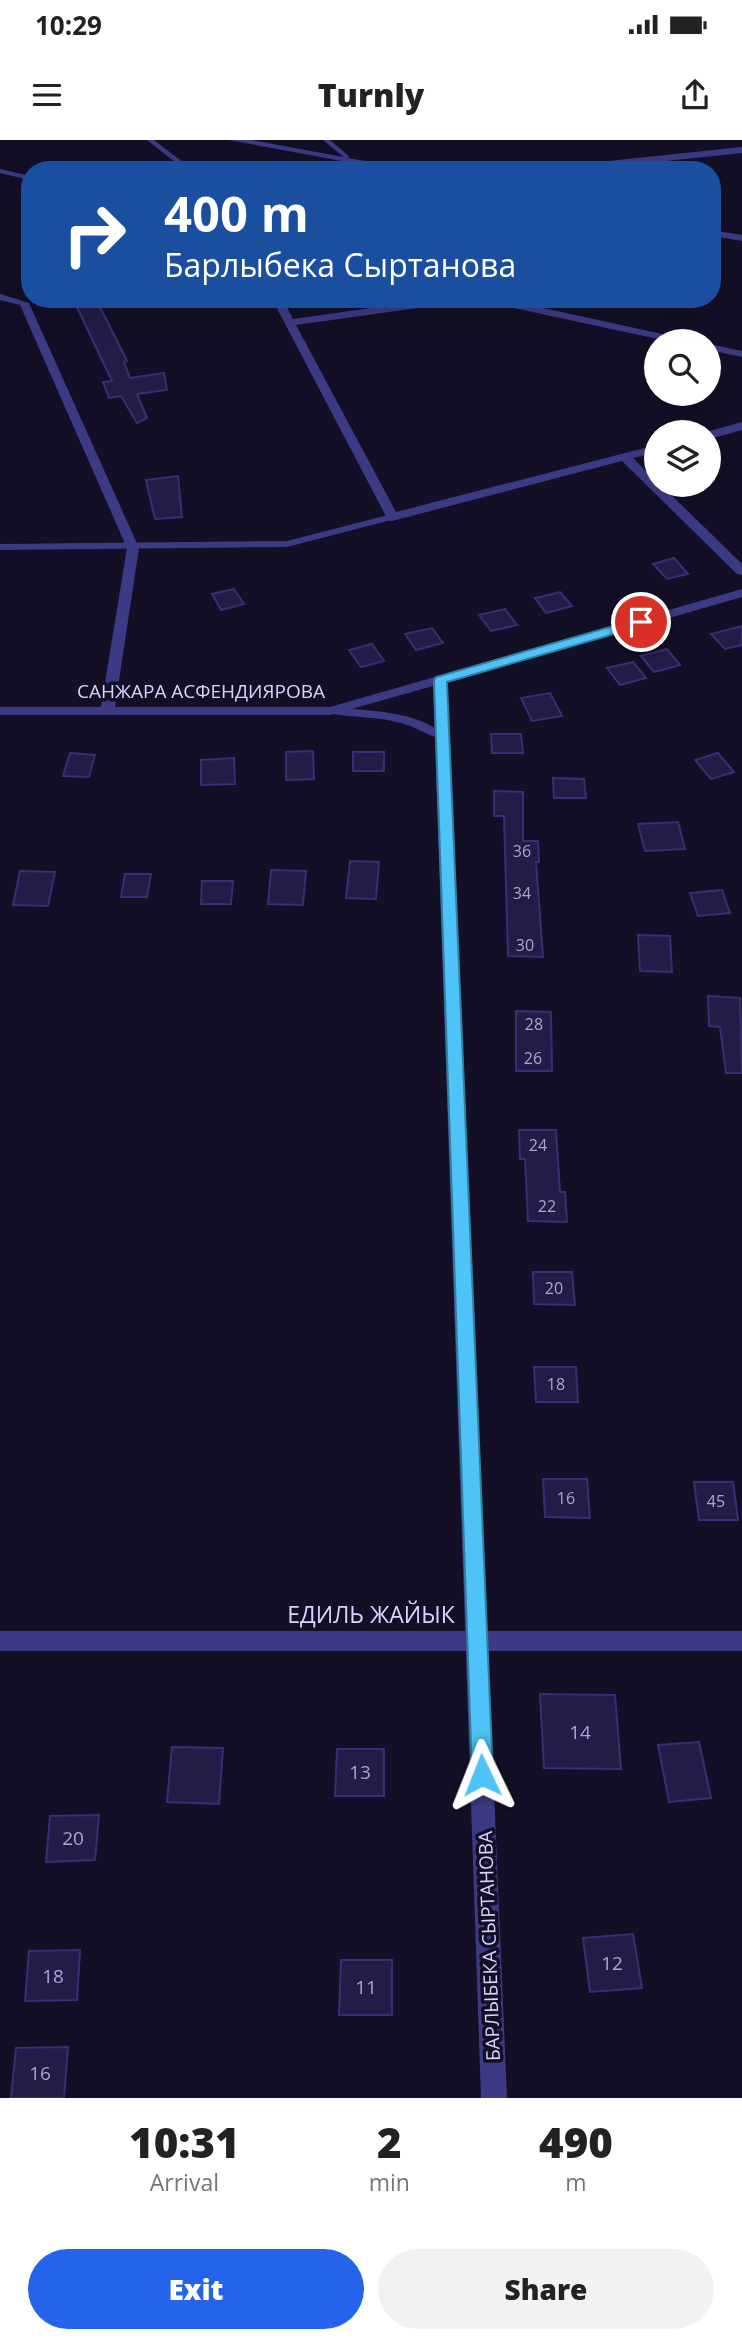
<!DOCTYPE html>
<meta charset="utf-8">
<style>
:root{--surface:#fff;--page:#f2f2f2;--text:#222;--muted:#767676;--accent:#2563eb}
body{margin:0;font-family:"Open Sans",sans-serif;background:var(--page);color:var(--text);height:100vh;display:flex;flex-direction:column;font-size:26px;white-space:nowrap}
*{box-sizing:border-box;margin:0}
p{font-size:23px;color:var(--muted)}
.icon{flex:none;width:38px;height:38px;fill:none;stroke:currentColor;stroke-width:2;stroke-linecap:round;stroke-linejoin:round}
.map{position:relative;height:1958px;overflow:hidden}
.drawer{display:flex;flex-direction:column;background:var(--surface);flex:1}
.drawer>*{flex:none}
.hud{position:absolute;left:21px;top:21px;width:700px;height:147px;border-radius:28px;box-shadow:0 7px 28px #0002;background:#1a4fa0;color:#fff;overflow:hidden}
.tools{position:absolute;left:644px;top:189px;display:grid;gap:14px}
.tools a{display:grid;place-items:center;width:77px;height:77px;border-radius:50%;background:var(--surface);box-shadow:0 7px 28px #0002;font-size:35px}
.pin{position:absolute;display:grid;place-items:center;width:60px;height:60px;color:#fff;margin:-30px;border:4px solid #fff;border-radius:50%;box-shadow:0 2px 7px #0007}
.me{position:absolute;width:77px;margin:-38px;rotate:358deg;stroke-linejoin:round;filter:drop-shadow(0 0 5px #0008)}
.turn{display:flex;align-items:center;gap:24px;height:147px;padding:0 28px;font-size:32px}
.turn .icon{width:91px;height:91px;stroke-width:2.5}
.turn b{display:block;font-size:49px;line-height:60px}
.eta{display:flex;justify-content:space-evenly;align-items:center;height:119px;text-align:center}
.eta b{font-size:42px;font-weight:800;line-height:49px}
.primary-button{display:flex;gap:14px;margin-top:auto;padding:14px 28px}
.primary-button a{flex:1;height:80px;border-radius:42px;background:var(--accent);color:#fff;font-size:28px;font-weight:800;line-height:80px;text-align:center}
.primary-button a+a{background:var(--page);color:var(--text)}
.status{display:flex;justify-content:space-between;align-items:center;height:49px;padding:0 35px;background:var(--surface);direction:ltr}
.status svg{height:19px;fill:currentColor}
header{display:flex;justify-content:space-between;align-items:center;height:91px;padding:0 28px;background:var(--surface);font-size:32px;font-weight:800}
.map>svg:first-child{display:block}
.building{fill:#241b47;stroke:#3b2d73;stroke-width:2}
.lines{fill:none;stroke-linecap:round;stroke-linejoin:round}
.service{fill:#3d3a85;fill-rule:evenodd}
.minor{fill:#3d3a85;fill-rule:evenodd}
.tertiary{fill:#3d3a85;fill-rule:evenodd}
.route{fill:#4fc3f7;stroke:#337fa1;stroke-width:2}
.labels{text-anchor:middle;stroke-width:7;stroke-linejoin:round;paint-order:stroke}
.number-label{font-size:16px;fill:#aca6d1}
.street-label{font-size:19px;fill:#d9d4ff;stroke:#130f26}
.near-number-label{font-size:19px;fill:#aca6d1}
.near-street-label{font-size:23px;fill:#d9d4ff;stroke:#130f26}
</style>
<div class="status"><b>10:29</b><svg viewBox="0 0 49 12"><path d="M0 12V9h3v3zM5 12V6h3v6zM10 12V3h3v9zM15 12V0h3v12zM26 1h20v11H26zM47 4h2v5h-2z"/></svg></div>
<header><svg class="icon" aria-label="menu" viewBox="0 0 24 24"><path d="M4 6h16M4 12h16M4 18h16"/></svg>Turnly<svg class="icon" aria-label="share" viewBox="0 0 24 24"><path d="M12 15V3M7 8l5-5 5 5M5 13v7h14v-7"/></svg></header>
<div class="map">
<svg width="742" height="1958" viewBox="0 0 742 1958">
<rect width="100%" height="100%" fill="#130f26"/>
<g class="building">
<polygon points="96,159 127,221 124,222 130,238 164,233 167,250 137,254 147,278 137,283 121,256 109,258 103,242 112,241 74,161"/>
<polygon points="178,336 182,377 155,379 146,340"/>
<polygon points="674,418 688,434 667,439 653,424"/>
<polygon points="234,449 244,464 221,470 212,454"/>
<polygon points="560,452 572,466 546,473 535,458"/>
<polygon points="505,469 517,485 491,491 479,475"/>
<polygon points="742,486 742,505 725,509 711,494"/>
<polygon points="432,488 443,503 416,510 405,494"/>
<polygon points="372,504 384,521 361,527 349,510"/>
<polygon points="667,509 680,525 654,532 641,516"/>
<polygon points="633,522 646,538 620,545 607,528"/>
<polygon points="550,553 562,576 532,581 521,558"/>
<polygon points="491,594 521,594 523,613 492,613"/>
<polygon points="313,611 314,639 286,640 286,612"/>
<rect x="353" y="612" width="31" height="19"/>
<polygon points="70,613 95,615 89,637 63,636"/>
<polygon points="718,613 734,632 711,639 695,620"/>
<polygon points="234,618 235,644 201,645 201,620"/>
<polygon points="553,638 584,639 586,658 554,658"/>
<polygon points="494,651 523,652 523,701 538,701 539,722 536,722 543,817 508,816 504,676 494,676"/>
<polygon points="678,682 685,709 645,711 638,684"/>
<polygon points="350,721 379,722 376,759 346,758"/>
<polygon points="271,730 306,731 303,765 268,764"/>
<polygon points="20,731 55,732 48,766 13,765"/>
<polygon points="125,734 151,734 147,757 121,757"/>
<polygon points="202,741 233,741 231,764 201,764"/>
<polygon points="722,750 730,773 698,776 690,753"/>
<polygon points="638,795 670,796 672,832 640,831"/>
<polygon points="708,856 740,858 742,933 726,933 720,887 709,886"/>
<polygon points="516,871 551,872 552,931 516,931"/>
<polygon points="519,990 556,990 560,1052 565,1052 567,1082 528,1081 525,1019 520,1019"/>
<polygon points="533,1132 572,1132 575,1165 534,1164"/>
<polygon points="534,1227 576,1227 578,1262 536,1262"/>
<polygon points="543,1339 587,1339 590,1378 545,1377"/>
<polygon points="694,1342 733,1342 738,1380 699,1380"/>
<polygon points="540,1554 615,1555 621,1629 544,1628"/>
<polygon points="699,1602 711,1658 669,1662 658,1605"/>
<polygon points="172,1607 223,1608 219,1664 167,1662"/>
<polygon points="337,1609 384,1609 384,1656 335,1656"/>
<polygon points="99,1675 95,1720 46,1722 50,1676"/>
<polygon points="633,1794 642,1848 590,1852 583,1798"/>
<polygon points="80,1810 77,1860 25,1861 29,1811"/>
<polygon points="341,1820 392,1820 392,1875 339,1875"/>
<polygon points="68,1907 64,1958 11,1958 16,1908"/>
</g>
<g class="lines">
<g class="service">
<polygon points="147,0 154,0 193,30 185,30"/>
<polygon points="323,0 330,0 350,17 345,18"/>
<polygon points="0,29 30,36 30,40 0,33"/>
<polygon points="392,374 395,375 395,379 287,407 0,410 0,404 287,401"/>
<path d="M330,568C367,570 418,570 447,597L446,599C434,600 417,587 404,584C379,576 352,578 326,573L325,571Z"/>
</g>
<g class="minor">
<polygon points="229,0 251,0 414,30 390,30"/>
<polygon points="742,7 742,13 581,30 546,30 551,27"/>
<polygon points="0,154 29,163 139,408 115,567 330,567 742,449 742,457 447,542 507,1958 481,1958 433,546 330,575 0,575 0,567 101,567 127,408 20,165 0,160"/>
<polygon points="272,159 283,159 293,179 435,159 502,159 685,199 686,201 667,201 490,163 446,164 296,185 396,372 656,305 656,313 633,318 656,341 656,345 661,345 742,424 742,435 737,434 622,321 392,381 388,380"/>
<polygon points="709,204 742,211 742,217 709,210"/>
<polygon points="742,282 742,290 713,298 709,299 709,292 706,292"/>
</g>
<g class="tertiary">
<polygon points="712,90 742,95 742,101 712,96"/>
<rect x="0" y="1491" width="742" height="20"/>
</g>
</g>
<polygon class="route" points="641,478 647,482 646,485 447,542 493,1635 490,1643 482,1646 475,1643 472,1635 434,540 436,537"/>
<g class="labels">
<g class="number-label">
<text x="522" y="717">36</text>
<text x="522" y="759">34</text>
<text x="525" y="811">30</text>
<text x="534" y="890">28</text>
<text x="533" y="924">26</text>
<text x="538" y="1011">24</text>
<text x="547" y="1072">22</text>
<text x="554" y="1154">20</text>
<text x="556" y="1250">18</text>
<text x="566" y="1364">16</text>
<text x="716" y="1367">45</text>
</g>
<g class="street-label">
<text x="201" y="558">САНЖАРА АСФЕНДИЯРОВА</text>
<text transform="translate(489 1806) rotate(-92)" y="7">БАРЛЫБЕКА СЫРТАНОВА</text>
</g>
<g class="near-number-label">
<text x="580" y="1599">14</text>
<text x="360" y="1639">13</text>
<text x="73" y="1705">20</text>
<text x="612" y="1830">12</text>
<text x="53" y="1843">18</text>
<text x="366" y="1854">11</text>
<text x="40" y="1940">16</text>
</g>
<g class="near-street-label">
<text x="371" y="1483">ЕДИЛЬ ЖАЙЫК</text>
</g>
</g>
</svg>
<div class="tools">
<a><svg class="icon" aria-label="search" viewBox="0 0 24 24"><circle cx="10" cy="10" r="6"/><path d="M15 15l6 6"/></svg></a>
<a><svg class="icon" aria-label="layers" viewBox="0 0 24 24"><path d="M12 4l9 5-9 5-9-5zM3 14l9 5 9-5"/></svg></a>
</div>
<div class="pin" style="left:641px;top:482px;background:#d93025"><svg class="icon" aria-label="arrive" viewBox="0 0 24 24"><path d="M6 21V4h12l-3 4 3 4H6"/></svg></div>
<svg class="me" style="left:482px;top:1635px" viewBox="-20 -20 40 40"><path d="M0-17L14 15 0 8-14 15z" fill="#4fc3f7" stroke="#fff" stroke-width="4"/></svg>
<div class="hud">
<div class="turn"><svg class="icon" aria-label="right" viewBox="0 0 24 24"><path d="M7 20v-9h11M14 6l5 5-5 5"/></svg><div><b>400 m</b>Барлыбека Сыртанова</div></div>
</div>
</div>
<section class="drawer">
<div class="eta">
<div><b>10:31</b><p>Arrival</p></div>
<div><b>2</b><p>min</p></div>
<div><b>490</b><p>m</p></div>
</div>
<div class="primary-button"><a>Exit</a><a>Share</a></div>
</section>
